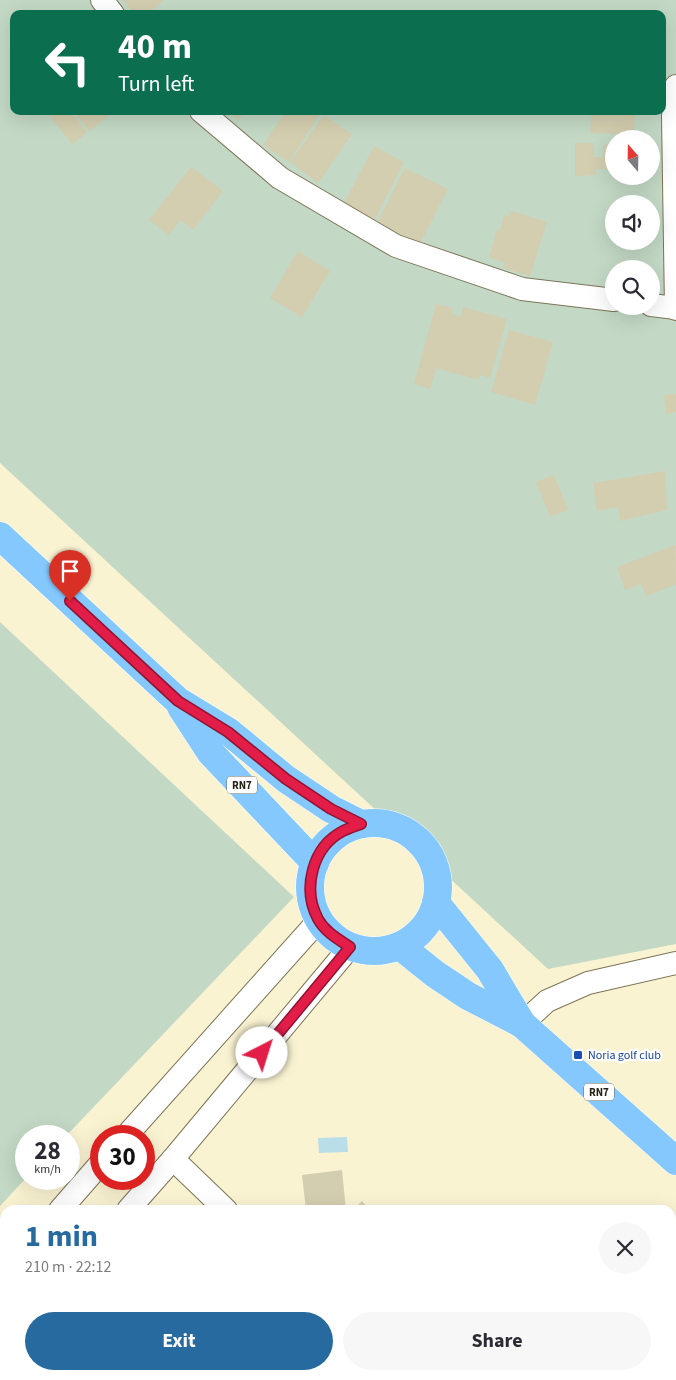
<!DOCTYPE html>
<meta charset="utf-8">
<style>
:root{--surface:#fff;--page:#f7f7f7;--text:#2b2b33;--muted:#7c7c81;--accent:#266a9f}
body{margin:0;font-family:"Source Sans 3",sans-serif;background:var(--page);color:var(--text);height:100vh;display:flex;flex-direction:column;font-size:19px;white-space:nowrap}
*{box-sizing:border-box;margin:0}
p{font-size:16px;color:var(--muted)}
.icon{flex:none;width:28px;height:28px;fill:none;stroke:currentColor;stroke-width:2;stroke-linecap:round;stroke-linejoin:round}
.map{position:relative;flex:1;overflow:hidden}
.details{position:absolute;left:0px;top:1205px;width:676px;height:175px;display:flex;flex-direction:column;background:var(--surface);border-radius:15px 15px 0 0;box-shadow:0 5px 20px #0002}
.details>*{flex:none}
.banner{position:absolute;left:10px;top:10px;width:656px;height:105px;border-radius:10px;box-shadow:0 5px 20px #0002;background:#0b6e4f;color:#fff;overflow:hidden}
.needle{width:32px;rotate:340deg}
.fabs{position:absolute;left:605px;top:130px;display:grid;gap:10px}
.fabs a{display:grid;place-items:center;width:55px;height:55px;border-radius:50%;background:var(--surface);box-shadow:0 5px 20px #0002;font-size:25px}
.speed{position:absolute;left:15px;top:1125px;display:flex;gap:10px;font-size:25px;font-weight:700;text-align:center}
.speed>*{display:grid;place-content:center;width:65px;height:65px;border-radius:50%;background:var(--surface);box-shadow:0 5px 20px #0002;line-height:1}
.speed small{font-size:12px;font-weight:400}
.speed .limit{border:8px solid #d22;background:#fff;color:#111}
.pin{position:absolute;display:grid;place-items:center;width:42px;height:42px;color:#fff;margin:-51px -21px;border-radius:50% 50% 50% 0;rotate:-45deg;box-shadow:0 0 5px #0007}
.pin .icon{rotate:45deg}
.me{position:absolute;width:55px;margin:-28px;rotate:40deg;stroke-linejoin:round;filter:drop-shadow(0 0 4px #0008)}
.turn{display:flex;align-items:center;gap:18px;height:105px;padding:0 25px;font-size:22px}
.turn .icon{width:65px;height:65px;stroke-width:2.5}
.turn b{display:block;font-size:35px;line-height:42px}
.round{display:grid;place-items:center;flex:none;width:52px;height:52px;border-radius:26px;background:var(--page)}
.headline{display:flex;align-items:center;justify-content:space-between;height:85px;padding:0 25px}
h1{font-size:30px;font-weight:700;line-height:38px;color:var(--accent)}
.cta{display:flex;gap:10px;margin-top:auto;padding:10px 25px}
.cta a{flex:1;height:58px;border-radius:30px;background:var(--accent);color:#fff;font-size:20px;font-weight:700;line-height:58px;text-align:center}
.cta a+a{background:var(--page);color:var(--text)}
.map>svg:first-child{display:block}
.green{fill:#c3d8c5;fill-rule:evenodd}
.water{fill:#badee8}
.building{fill:#d4ceb0}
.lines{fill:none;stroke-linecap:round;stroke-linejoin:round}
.street-casing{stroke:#7c7557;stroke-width:24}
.primary-casing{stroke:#fff;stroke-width:29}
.street{stroke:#fff;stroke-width:22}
.primary{stroke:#84c8fd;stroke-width:28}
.route-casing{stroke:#92132f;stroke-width:12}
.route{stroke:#e11d48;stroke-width:9}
.transit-dot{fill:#1a4fb4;stroke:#fff;stroke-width:2}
.labels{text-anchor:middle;stroke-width:4.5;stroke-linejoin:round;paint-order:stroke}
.shield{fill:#fff;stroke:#66645c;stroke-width:1}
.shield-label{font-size:11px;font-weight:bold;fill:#252216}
.transit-label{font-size:12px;fill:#164399;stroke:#fff;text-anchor:start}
</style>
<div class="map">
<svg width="676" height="1380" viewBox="0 0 676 1380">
<rect width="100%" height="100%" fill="#faf3d2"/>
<g class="green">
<path d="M0,0H676V944L548,969L0,463ZM14,14H662V111H14ZM614,139H651V176H614ZM614,204H651V241H614ZM614,269H651V306H614Z"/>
<polygon points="0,622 294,897 66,1136 26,1136 26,1178 0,1206"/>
</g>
<polygon class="water" points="347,1137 348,1152 319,1153 318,1138"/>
<g class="building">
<polygon points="123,0 164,0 147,14 134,14"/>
<polygon points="46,111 71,111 87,133 72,144"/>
<polygon points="73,111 113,111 114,112 89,131"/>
<polygon points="228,111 246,111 238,120"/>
<polygon points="286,111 322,111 289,162 263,145"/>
<polygon points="592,111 635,111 634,135 590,133"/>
<polygon points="324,115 352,134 318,183 290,162"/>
<polygon points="575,143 594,143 594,157 603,157 603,145 614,145 614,175 611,175 611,169 596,169 596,175 575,176"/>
<polygon points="374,146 404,162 374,221 343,205"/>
<polygon points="191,167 223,191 193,230 180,220 169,235 149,220"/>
<polygon points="405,168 448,189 419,246 376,225"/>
<polygon points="511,211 547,222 530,276 503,268 505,262 489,258 497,230 501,228 504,215 509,216"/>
<polygon points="298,251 330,271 302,317 270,298"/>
<polygon points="436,304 453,308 452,314 461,317 463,307 507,319 490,378 480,375 478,380 436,368 430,389 414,384"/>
<polygon points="509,330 553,342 535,405 491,392"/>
<polygon points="676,394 676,412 666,414 664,395"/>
<polygon points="665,471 667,510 620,521 618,507 597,511 593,483"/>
<polygon points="554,475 568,510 550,517 536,482"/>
<polygon points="675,545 676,584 646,596 641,584 625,590 617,567"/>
<polygon points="342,1170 346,1210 306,1210 302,1175"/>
<polygon points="362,1201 369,1209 353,1210"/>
</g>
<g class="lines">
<g class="street-casing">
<g id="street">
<polyline points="102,0 113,14"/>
<polyline points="676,86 673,116 676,309"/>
<polyline points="201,111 280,178 396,246 522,289 614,300"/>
<polyline points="651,305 676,308"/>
<polyline points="522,1024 547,1001 588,983 676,963"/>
<polyline points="126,1136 319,920"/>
<polyline points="173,1159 226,1210"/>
<polyline points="60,1210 101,1163"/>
<polyline points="128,1210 173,1159 350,947"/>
<path d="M5,1241C0,1253 0,1266 5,1278"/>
<polyline points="0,1324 5,1317"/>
<polyline points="455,1375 459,1380"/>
<polyline points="38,1380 38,1375"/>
<polyline points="60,1380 61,1375"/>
</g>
</g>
<g class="primary-casing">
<g id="primary">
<polyline points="0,536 178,701 229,732 286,779 331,809 361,824"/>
<polyline points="181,707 211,753 315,863"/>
<circle cx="374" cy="887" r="64"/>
<polyline points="436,903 490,970 522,1024"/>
<polyline points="400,946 435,974 468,996 522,1024 676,1161"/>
</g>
</g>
<use href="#street" class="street"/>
<use href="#primary" class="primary"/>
</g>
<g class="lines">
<g class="route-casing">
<path id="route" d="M70,601L178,701L228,732L286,779L331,809L361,824C355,826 349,828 343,831C312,847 302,889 318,919C325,932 338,939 350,947L262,1053"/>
</g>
<use href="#route" class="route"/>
</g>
<rect class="transit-dot" x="573" y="1050" width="10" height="10" rx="2.5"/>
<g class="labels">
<g class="shield">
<rect x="227" y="776.5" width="30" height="17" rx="4"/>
<rect x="584" y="1083.5" width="30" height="17" rx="4"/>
</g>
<g class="shield-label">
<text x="242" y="789">RN7</text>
<text x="599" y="1096">RN7</text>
</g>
<g class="transit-label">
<text x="588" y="1059">Noria golf club</text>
</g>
</g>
</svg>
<div class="fabs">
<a><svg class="needle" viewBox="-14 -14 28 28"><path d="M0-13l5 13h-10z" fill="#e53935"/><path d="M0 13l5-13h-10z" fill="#7c7c81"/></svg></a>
<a><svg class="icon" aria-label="sound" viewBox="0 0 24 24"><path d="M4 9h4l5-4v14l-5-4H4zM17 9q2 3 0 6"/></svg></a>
<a><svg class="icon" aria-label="search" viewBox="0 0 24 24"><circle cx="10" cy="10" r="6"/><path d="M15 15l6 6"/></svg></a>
</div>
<div class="speed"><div>28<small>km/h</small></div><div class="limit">30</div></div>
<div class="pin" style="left:70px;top:601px;background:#d93025"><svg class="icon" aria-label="arrive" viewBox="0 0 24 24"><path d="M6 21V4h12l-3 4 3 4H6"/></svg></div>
<svg class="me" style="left:262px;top:1053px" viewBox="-20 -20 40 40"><circle r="19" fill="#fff"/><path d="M0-13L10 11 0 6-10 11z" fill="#e11d48"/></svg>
<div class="banner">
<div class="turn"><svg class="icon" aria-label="left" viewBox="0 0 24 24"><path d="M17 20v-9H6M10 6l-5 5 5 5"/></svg><div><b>40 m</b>Turn left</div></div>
</div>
<section class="details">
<div class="headline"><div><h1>1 min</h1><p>210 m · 22:12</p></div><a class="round"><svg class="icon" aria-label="close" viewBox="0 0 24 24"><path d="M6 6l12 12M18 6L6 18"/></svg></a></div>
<div class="cta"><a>Exit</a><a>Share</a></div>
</section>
</div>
